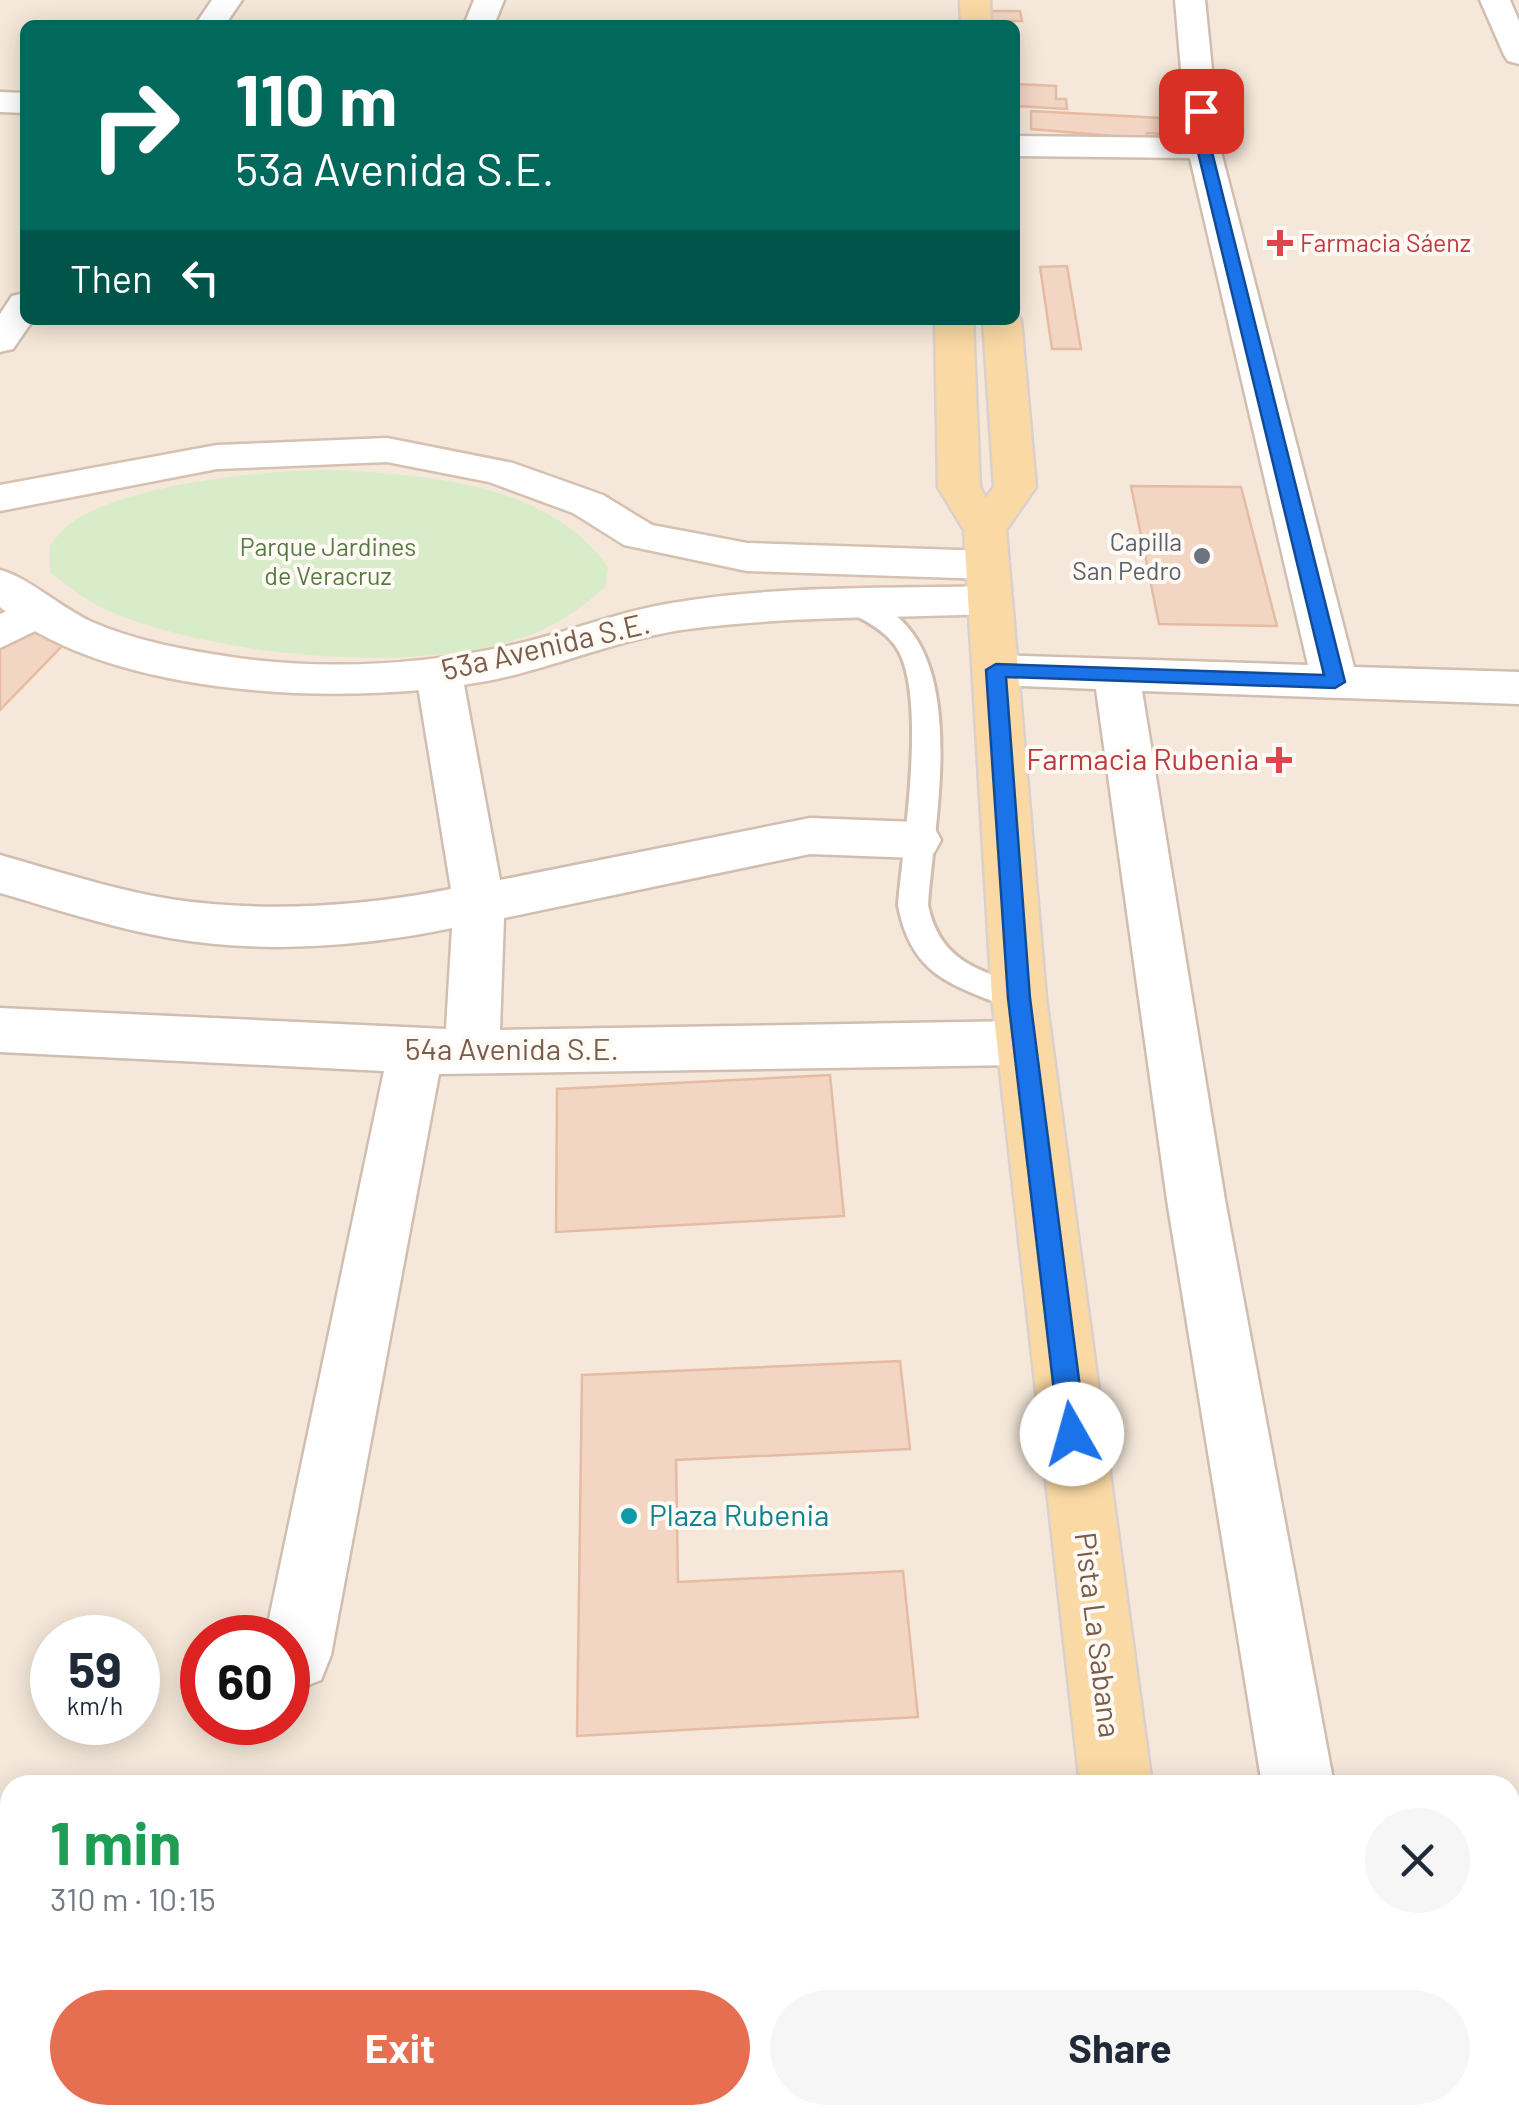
<!DOCTYPE html>
<meta charset="utf-8">
<style>
:root{--surface:#fff;--page:#f6f6f7;--text:#1f2937;--muted:#747a83;--accent:#e76f51}
body{margin:0;font-family:Barlow,sans-serif;background:var(--page);color:var(--text);height:100vh;display:flex;flex-direction:column;font-size:38px;white-space:nowrap}
*{box-sizing:border-box;margin:0}
p{font-size:32px;color:var(--muted)}
.icon{flex:none;width:55px;height:55px;fill:none;stroke:currentColor;stroke-width:2;stroke-linecap:round;stroke-linejoin:round}
.map{position:relative;flex:1;overflow:hidden}
.details{position:absolute;left:0px;top:1775px;width:1520px;height:350px;display:flex;flex-direction:column;background:var(--surface);border-radius:30px 30px 0 0;box-shadow:0 5px 25px #0003}
.details>*{flex:none}
.guide{position:absolute;left:20px;top:20px;width:1000px;height:305px;border-radius:15px;box-shadow:0 5px 25px #0003;background:#00695c;color:#fff;overflow:hidden}
.speed{position:absolute;left:30px;top:1615px;display:flex;gap:20px;font-size:50px;font-weight:700;text-align:center}
.speed>*{display:grid;place-content:center;width:130px;height:130px;border-radius:50%;background:var(--surface);box-shadow:0 5px 25px #0003;line-height:1}
.speed small{font-size:25px;font-weight:400}
.speed .limit{border:15px solid #d22;background:#fff;color:#111}
.pin{position:absolute;display:grid;place-items:center;width:85px;height:85px;color:#fff;margin:-42px;border-radius:20px;box-shadow:0 5px 15px #0006}
.me{position:absolute;width:110px;margin:-55px;rotate:353deg;stroke-linejoin:round;filter:drop-shadow(0 0 8px #0008)}
.turn{display:flex;align-items:center;gap:35px;height:210px;padding:0 50px;font-size:45px}
.turn .icon{width:130px;height:130px;stroke-width:2.5}
.turn b{display:block;font-size:70px;line-height:85px}
.then{display:flex;align-items:center;height:95px;padding:0 50px;background:#0003;gap:20px;font-size:38px}
.round{display:grid;place-items:center;flex:none;width:105px;height:105px;border-radius:52px;background:var(--page)}
.summary{display:flex;align-items:center;justify-content:space-between;height:170px;padding:0 50px}
h1{font-size:60px;font-weight:700;line-height:75px;color:#1e9e55}
.action{display:flex;gap:20px;margin-top:auto;padding:20px 50px}
.action a{flex:1;height:115px;border-radius:60px;background:var(--accent);color:#fff;font-size:40px;font-weight:700;line-height:115px;text-align:center}
.action a+a{background:var(--page);color:var(--text)}
.map>svg:first-child{display:block}
.residential{fill:#f5e8da;fill-rule:evenodd}
.green{fill:#d8ecc9}
.lines{fill:none;stroke-linecap:round;stroke-linejoin:round}
.stream{fill:#a5d3da;fill-rule:evenodd}
.building{fill:#f3d5c3;stroke:#e6bba3;stroke-width:2.5}
.lane-casing{stroke:#d1beb0;stroke-width:6}
.street-casing{stroke:#d1beb0;stroke-width:5}
.secondary-casing{stroke:#d6c0b0;stroke-width:5}
.primary-casing{stroke:#dad1cd;stroke-width:5}
.lane{fill:#fff;fill-rule:evenodd}
.street{fill:#fff;fill-rule:evenodd}
.secondary{fill:#fff;fill-rule:evenodd}
.primary{fill:#fbd9a5;fill-rule:evenodd}
.route{fill:#1a73e8;stroke:#114b97;stroke-width:2.5}
.health-dot{fill:#e0444e;stroke:#fffaf3;stroke-width:4}
.worship-dot{fill:#6b7280;stroke:#fffaf3;stroke-width:4}
.culture-dot{fill:#0f9aa8;stroke:#fffaf3;stroke-width:4}
.labels{text-anchor:middle;stroke-width:8;stroke-linejoin:round;paint-order:stroke}
.far-health-label{font-size:25px;fill:#be3a42;stroke:#fffaf3;text-anchor:start}
.far-worship-label{font-size:25px;fill:#5b616d;stroke:#fffaf3;text-anchor:end}
.far-park-label{font-size:25px;fill:#537a41;stroke:#fffaf3}
.street-label{font-size:30px;fill:#7a5c4d;stroke:#fffaf3}
.health-label{font-size:30px;fill:#be3a42;stroke:#fffaf3;text-anchor:end}
.culture-label{font-size:30px;fill:#0d838f;stroke:#fffaf3;text-anchor:start}
</style>
<div class="map">
<svg width="1519" height="2125" viewBox="0 0 1519 2125">
<rect width="100%" height="100%" fill="#fdf6ec"/>
<path class="residential" d="M0,0H1519V2125H0ZM25,25H1015V320H25ZM52,1638H138V1722H52ZM202,1638H288V1722H202ZM10,1785H1510V2115H10Z"/>
<path class="green" d="M338,470C432,476 548,483 608,567L605,587C584,606 561,622 535,633C426,677 221,657 114,613C89,603 70,588 50,572V546C56,538 63,528 71,523C127,483 270,469 338,470Z"/>
<g class="lines">
<g class="stream">
<polygon points="0,2055 10,2056 10,2082 0,2081"/>
<polygon points="191,2115 235,2115 241,2125 197,2125"/>
</g>
</g>
<g class="building">
<polygon points="981,11 1020,11 1022,21 982,21"/>
<polygon points="1015,84 1056,86 1056,99 1066,99 1067,109 1015,106"/>
<polygon points="1031,111 1162,118 1163,134 1147,133 1148,139 1031,129"/>
<polygon points="1067,266 1081,349 1052,349 1040,267"/>
<polygon points="1131,486 1241,487 1277,626 1159,624"/>
<polygon points="21,627 64,644 0,710 0,639"/>
<polygon points="830,1075 844,1216 556,1232 557,1089"/>
<polygon points="900,1361 910,1449 676,1460 678,1582 903,1571 918,1717 577,1736 582,1375"/>
<polygon points="748,2115 951,2115 951,2125 780,2125"/>
</g>
<g class="lines">
<g class="lane-casing">
<path id="lane" d="M859,597C977,629 934,815 928,905C940,963 980,970 1030,989L1035,998L1030,1007L1019,1011L1008,1007C949,984 911,974 898,905C903,845 927,700 898,650C888,632 867,622 850,612L846,606L850,600Z"/>
</g>
<g class="street-casing">
<g id="street">
<polygon points="212,0 242,0 225,25 195,25"/>
<polygon points="474,0 504,0 494,25 464,25"/>
<polygon points="1175,0 1205,0 1220,148 1354,667 1519,672 1519,704 1142,691 1225,1200 1334,1785 1262,1785 1167,1200 1096,689 996,685 980,681 973,670 980,659 996,655 1308,665 1190,158 1015,156 1015,136 1187,138"/>
<polygon points="1480,0 1510,0 1519,21 1519,64 1508,61 1504,55"/>
<polygon points="0,92 25,93 25,113 0,112"/>
<polygon points="25,293 25,320 33,320 13,349 0,352 0,314 12,296"/>
<polygon points="36,598 52,603 58,613 52,623 0,648 0,614"/>
<path d="M439,659L455,663L462,674L500,880L810,818L916,822L934,827L941,840L934,853L916,858L810,854L504,918L500,1030L1024,1021L1043,1027L1051,1043L1043,1059L1024,1065L439,1074L331,1655L321,1680L296,1690L288,1686V1638H265L384,1071L0,1052V1008L446,1029L452,928C362,947 261,954 170,938C112,928 56,909 0,893V855C56,871 112,889 170,899C261,913 361,907 451,889L416,674L423,663Z"/>
<polygon points="1339,2115 1419,2115 1422,2125 1342,2125"/>
</g>
</g>
<g class="secondary-casing">
<g id="secondary">
<polygon points="387,438 513,463 603,495 652,525 747,543 988,551 1003,555 1009,565 1003,575 988,579 747,571 624,545 573,513 489,482 387,462 217,469 0,511 0,485 217,445"/>
<path d="M0,570C28,577 61,608 92,622C136,641 184,650 231,657C329,671 429,665 525,642C574,630 622,611 672,603C776,585 884,589 990,586L1005,590L1012,600L1005,610L990,614C889,618 788,616 688,629C622,638 561,665 497,679C359,707 113,701 0,607Z"/>
</g>
</g>
<g class="primary-casing">
<g id="primary">
<polygon points="960,0 990,0 991,25 961,25"/>
<polygon points="1015,312 1021,320 1036,487 1006,530 1046,998 1152,1785 1080,1785 992,998 964,530 938,487 935,320 973,320 980,487 986,498 994,487 983,320 1015,320"/>
<polygon points="1117,2115 1197,2115 1198,2125 1118,2125"/>
</g>
</g>
<use href="#lane" class="lane"/>
<use href="#street" class="street"/>
<use href="#secondary" class="secondary"/>
<use href="#primary" class="primary"/>
</g>
<polygon class="route" points="1201,107 1207,111 1211,148 1345,682 1335,688 1006,677 1030,998 1086,1434 1082,1442 1072,1446 1063,1442 1059,1434 1008,998 986,670 996,664 1324,675 1197,148 1194,111"/>
<g class="health-dot">
<path d="M1275 228h10v10h10v10h-10v10h-10v-10h-10v-10h10z"/>
<path d="M1274 745h10v10h10v10h-10v10h-10v-10h-10v-10h10z"/>
</g>
<circle class="worship-dot" cx="1202" cy="556" r="10"/>
<circle class="culture-dot" cx="629" cy="1516" r="10"/>
<g class="labels">
<g class="far-health-label">
<text x="1300" y="252">Farmacia Sáenz</text>
</g>
<g class="far-worship-label">
<text x="1182" y="551">Capilla<tspan x="1182" dy="29">San Pedro</tspan></text>
</g>
<g class="far-park-label">
<text x="328" y="556">Parque Jardines<tspan x="328" dy="29">de Veracruz</tspan></text>
</g>
<g class="street-label">
<text transform="translate(546 647) rotate(-13)" y="10">53a Avenida S.E.</text>
<text x="512" y="1060">54a Avenida S.E.</text>
<text transform="translate(1097 1635) rotate(83)" y="10">Pista La Sabana</text>
</g>
<g class="health-label">
<text x="1259" y="770">Farmacia Rubenia</text>
</g>
<g class="culture-label">
<text x="649" y="1526">Plaza Rubenia</text>
</g>
</g>
</svg>
<div class="speed"><div>59<small>km/h</small></div><div class="limit">60</div></div>
<div class="pin" style="left:1201px;top:111px;background:#d93025"><svg class="icon" aria-label="arrive" viewBox="0 0 24 24"><path d="M6 21V4h12l-3 4 3 4H6"/></svg></div>
<svg class="me" style="left:1072px;top:1434px" viewBox="-20 -20 40 40"><circle r="19" fill="#fff"/><path d="M0-13L10 11 0 6-10 11z" fill="#1a73e8"/></svg>
<div class="guide">
<div class="turn"><svg class="icon" aria-label="right" viewBox="0 0 24 24"><path d="M7 20v-9h11M14 6l5 5-5 5"/></svg><div><b>110 m</b>53a Avenida S.E.</div></div>
<div class="then">Then<svg class="icon" aria-label="left" viewBox="0 0 24 24"><path d="M17 20v-9H6M10 6l-5 5 5 5"/></svg></div>
</div>
<section class="details">
<div class="summary"><div><h1>1 min</h1><p>310 m · 10:15</p></div><a class="round"><svg class="icon" aria-label="close" viewBox="0 0 24 24"><path d="M6 6l12 12M18 6L6 18"/></svg></a></div>
<div class="action"><a>Exit</a><a>Share</a></div>
</section>
</div>
